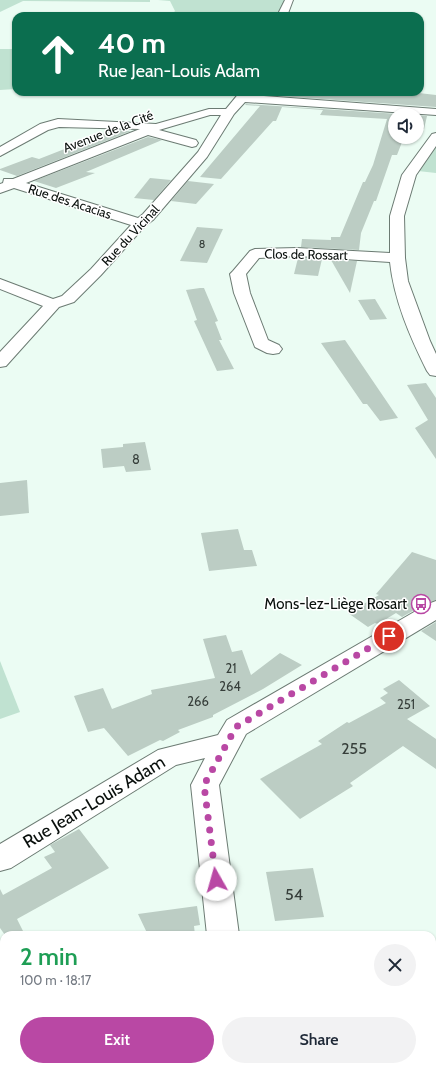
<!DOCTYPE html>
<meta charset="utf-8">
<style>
:root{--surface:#fff;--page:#f2f2f3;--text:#1f2937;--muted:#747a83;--accent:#b948a4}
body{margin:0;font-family:Cabin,sans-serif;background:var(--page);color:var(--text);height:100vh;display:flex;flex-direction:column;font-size:15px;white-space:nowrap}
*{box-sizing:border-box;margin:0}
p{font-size:13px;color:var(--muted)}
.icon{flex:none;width:22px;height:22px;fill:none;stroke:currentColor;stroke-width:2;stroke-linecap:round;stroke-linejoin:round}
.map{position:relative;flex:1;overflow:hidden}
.side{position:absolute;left:0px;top:931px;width:436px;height:140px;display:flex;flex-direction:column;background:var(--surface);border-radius:12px 12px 0 0;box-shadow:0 1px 3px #0004}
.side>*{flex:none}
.banner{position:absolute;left:12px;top:12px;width:412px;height:84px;border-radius:12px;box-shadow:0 1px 3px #0004;background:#0b6e4f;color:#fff;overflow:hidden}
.controls{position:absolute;left:388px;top:108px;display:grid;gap:8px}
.controls a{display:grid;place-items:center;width:36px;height:36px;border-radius:50%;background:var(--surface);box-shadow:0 1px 3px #0004;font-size:20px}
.pin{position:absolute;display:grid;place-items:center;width:34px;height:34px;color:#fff;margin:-17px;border:2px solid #fff;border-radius:50%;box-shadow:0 1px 4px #0007}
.me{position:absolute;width:44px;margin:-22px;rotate:353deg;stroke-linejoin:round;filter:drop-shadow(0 0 3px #0008)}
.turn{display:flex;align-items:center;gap:14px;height:84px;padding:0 20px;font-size:18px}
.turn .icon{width:52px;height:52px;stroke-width:2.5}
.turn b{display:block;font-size:28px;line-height:34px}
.round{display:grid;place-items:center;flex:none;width:42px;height:42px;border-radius:21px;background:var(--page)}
.head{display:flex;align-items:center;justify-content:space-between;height:68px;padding:0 20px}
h1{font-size:24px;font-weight:600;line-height:30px;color:#1e9e55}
.action{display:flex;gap:8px;margin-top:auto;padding:8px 20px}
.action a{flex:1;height:46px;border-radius:24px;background:var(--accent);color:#fff;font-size:16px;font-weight:600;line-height:46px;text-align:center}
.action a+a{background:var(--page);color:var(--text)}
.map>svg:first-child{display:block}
.green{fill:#c0e2d1}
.building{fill:#bccdc4}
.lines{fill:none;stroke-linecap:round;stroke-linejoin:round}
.minor-casing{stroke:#6c7b73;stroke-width:2}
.minor{fill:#fff;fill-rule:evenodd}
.route{stroke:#b948a4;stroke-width:7;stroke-dasharray:0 12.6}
.labels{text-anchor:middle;stroke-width:3;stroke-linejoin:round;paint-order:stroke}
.far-number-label{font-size:11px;fill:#363e3a}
.far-street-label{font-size:13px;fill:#090f0c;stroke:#fff}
.number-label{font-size:13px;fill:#363e3a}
.poi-label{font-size:15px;fill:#090f0c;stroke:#fff;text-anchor:end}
.near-number-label{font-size:16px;fill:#363e3a}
.near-street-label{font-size:18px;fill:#090f0c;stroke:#fff}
</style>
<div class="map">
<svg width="436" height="1071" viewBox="0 0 436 1071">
<rect width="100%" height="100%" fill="#ebfcf3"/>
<g class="green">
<polygon points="0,0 150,0 150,2 23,1 0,12"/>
<polygon points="158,0 285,0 278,16 171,16 175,11 170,1"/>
<polygon points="0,49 16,49 16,89 0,90"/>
<polygon points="436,145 436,173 418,171"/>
<polygon points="0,661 20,712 0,719"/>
</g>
<g class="building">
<polygon points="251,92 410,92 436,95 436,107 251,94"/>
<polygon points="246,104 414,115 395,115 395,137 404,137 397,155 392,155 376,201 374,201 361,233 359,250 301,247 302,239 331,240 331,237 340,237 363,182 365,182 373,165 387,119 320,115 323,110 282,107 276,121 273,121 221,179 200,177 260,106 245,105"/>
<polygon points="417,115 427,116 424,129 417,129"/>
<polygon points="113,130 131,131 17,176 0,170 0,169 32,157 39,159"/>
<polygon points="148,137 162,140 86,172 95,173 56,188 34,181"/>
<polygon points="150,178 171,180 154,200 134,198"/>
<polygon points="188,181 214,184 196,204 171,201"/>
<polygon points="197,227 223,229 207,263 180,261"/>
<polygon points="298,258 322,259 318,276 294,274"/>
<polygon points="331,260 357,261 350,293"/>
<polygon points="200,288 204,288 218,321 215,322 222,340 219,340 234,369 217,371 194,321 197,320 186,290"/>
<polygon points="375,299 387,319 370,320 358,300"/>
<polygon points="345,340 398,418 380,421 367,404 363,404 321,343"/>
<polygon points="426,383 436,398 436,459 415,428 428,420 407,385"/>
<polygon points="145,442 151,470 126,472 124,466 103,468 101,449 123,447 123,444"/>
<polygon points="27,480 29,513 0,516 0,483"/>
<polygon points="238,529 244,550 252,550 257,566 209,571 201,533"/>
<polygon points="412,552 436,560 436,600 427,603 402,617 396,613 378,624 375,623 368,627 348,613 379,595 376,594"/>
<polygon points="436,622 436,641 421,631"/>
<polygon points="226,635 232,652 242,650 251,675 280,653 302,665 263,689 213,715 213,717 178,730 180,732 163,741 160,740 128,756 104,728 88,732 74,696 103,688 112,709 152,694 151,690 215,678 203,639"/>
<polygon points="399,680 430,706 407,719 436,739 436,769 403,746 350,783 353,786 300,819 260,779 322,744 318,741 347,722 349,723 386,703 380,698 388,693 383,689"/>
<polygon points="79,829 109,868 17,919 25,935 5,935 0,928 0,889 3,895 52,868 44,857 55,852 50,845"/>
<polygon points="313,868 324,917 275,921 266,872"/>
<polygon points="197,906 200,925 194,926 195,935 148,935 138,914"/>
</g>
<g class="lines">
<g class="minor-casing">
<g id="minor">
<polygon points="285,0 293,0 287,16 277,16"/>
<path d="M240,92H250L249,95L436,109V115L245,102L234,114L207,157L153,220L145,226L101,275L74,302L59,307L6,366L0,367V352L43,306L0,289V279L53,299L62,296L91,269L131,225L14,188L0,193V184L3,183L4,179H13L140,129L59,127L48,130L0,156V147L40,124L58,119L156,124L209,109H226ZM210,115H221L198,152L143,214L138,218L26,183L148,135L192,147L196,146L198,143L196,140L159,130Z"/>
<path d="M436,133V146L416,175L404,216L405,258L408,281L430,341L436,354V376L430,375L427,371C410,337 394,300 390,262L297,256L259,258L246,274L250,293L268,340L279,345L282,349L279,353L273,354L267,353L255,347L234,293L230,274L233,271L250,251L255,249L297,248L390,253V216L402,175L432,134Z"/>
<polygon points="436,601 436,620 246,734 219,785 239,935 207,935 191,785 205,758 176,765 11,868 0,871 0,844 158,750 218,735 227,720 428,604"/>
<polygon points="225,1067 261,1067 262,1071 226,1071"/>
</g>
</g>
<use href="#minor" class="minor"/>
</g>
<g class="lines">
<polyline class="route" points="216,880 204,785 236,727 389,636"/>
</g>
<defs>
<g id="bus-ring" transform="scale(1)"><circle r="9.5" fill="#fff" stroke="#b948a4" stroke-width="1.5"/><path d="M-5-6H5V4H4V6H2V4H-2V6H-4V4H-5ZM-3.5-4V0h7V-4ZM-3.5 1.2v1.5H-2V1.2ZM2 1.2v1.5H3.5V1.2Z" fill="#b948a4"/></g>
</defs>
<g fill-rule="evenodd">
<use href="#bus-ring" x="421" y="604"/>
</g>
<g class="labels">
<g class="far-number-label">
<text x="202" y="248">8</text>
</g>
<g class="far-street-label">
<text transform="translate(108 131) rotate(-21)" y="5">Avenue de la Cité</text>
<text transform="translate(70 201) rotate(18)" y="5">Rue des Acacias</text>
<text transform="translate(130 235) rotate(-47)" y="5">Rue du Vicinal</text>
<text transform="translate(306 254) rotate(1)" y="5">Clos de Rossart</text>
</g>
<g class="number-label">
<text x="136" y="464">8</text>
<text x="231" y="673">21</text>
<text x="230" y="691">264</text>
<text x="198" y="706">266</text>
<text x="406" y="709">251</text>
</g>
<g class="poi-label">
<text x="407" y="609">Mons-lez-Liège Rosart</text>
</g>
<g class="near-number-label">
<text x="354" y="754">255</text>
<text x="294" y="900">54</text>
</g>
<g class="near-street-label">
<text transform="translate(94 802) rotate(-31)" y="6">Rue Jean-Louis Adam</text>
</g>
</g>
</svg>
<div class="controls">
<a><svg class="icon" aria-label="sound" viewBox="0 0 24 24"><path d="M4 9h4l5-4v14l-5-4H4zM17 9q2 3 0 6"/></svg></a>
</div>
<div class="pin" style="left:389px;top:636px;background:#d93025"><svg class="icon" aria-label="arrive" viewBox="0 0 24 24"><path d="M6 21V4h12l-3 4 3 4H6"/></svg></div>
<svg class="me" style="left:216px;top:880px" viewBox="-20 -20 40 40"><circle r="19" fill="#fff"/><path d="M0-13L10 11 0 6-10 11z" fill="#b948a4"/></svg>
<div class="banner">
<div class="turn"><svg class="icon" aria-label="ahead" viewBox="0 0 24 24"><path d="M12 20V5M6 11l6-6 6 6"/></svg><div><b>40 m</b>Rue Jean-Louis Adam</div></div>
</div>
<section class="side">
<div class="head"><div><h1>2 min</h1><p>100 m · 18:17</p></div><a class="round"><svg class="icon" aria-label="close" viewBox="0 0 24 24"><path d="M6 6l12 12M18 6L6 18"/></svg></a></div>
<div class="action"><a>Exit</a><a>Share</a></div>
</section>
</div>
